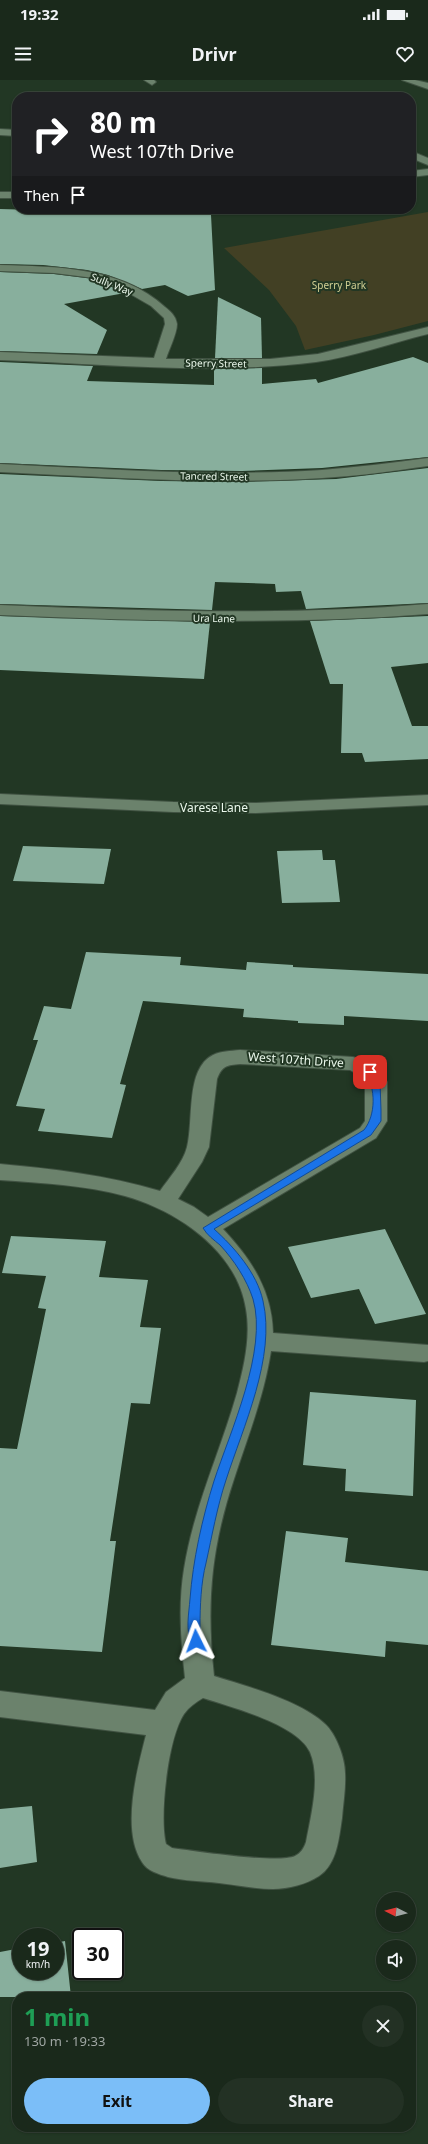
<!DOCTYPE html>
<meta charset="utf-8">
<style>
:root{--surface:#1a291b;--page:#233124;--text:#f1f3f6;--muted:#9fa6a3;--line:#38453a;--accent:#7bbef8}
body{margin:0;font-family:"Noto Sans",sans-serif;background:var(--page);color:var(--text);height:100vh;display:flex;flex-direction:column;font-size:15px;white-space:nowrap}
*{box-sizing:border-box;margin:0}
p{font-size:13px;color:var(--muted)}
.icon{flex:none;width:22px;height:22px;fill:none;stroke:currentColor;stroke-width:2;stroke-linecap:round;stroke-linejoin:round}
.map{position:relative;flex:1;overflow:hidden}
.details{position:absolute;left:12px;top:1912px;width:404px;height:140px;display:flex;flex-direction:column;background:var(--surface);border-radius:16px;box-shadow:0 1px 3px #0004,0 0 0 1px var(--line)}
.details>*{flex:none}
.top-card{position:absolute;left:12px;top:12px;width:404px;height:122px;border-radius:16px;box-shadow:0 1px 3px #0004,0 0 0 1px var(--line);background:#202124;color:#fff;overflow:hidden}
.needle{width:26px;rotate:276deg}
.controls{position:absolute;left:376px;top:1812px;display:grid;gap:8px}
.controls a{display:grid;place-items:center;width:40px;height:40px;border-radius:50%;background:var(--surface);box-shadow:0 1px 3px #0004,0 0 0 1px var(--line);font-size:20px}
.speed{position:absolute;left:12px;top:1848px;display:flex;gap:8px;font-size:20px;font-weight:700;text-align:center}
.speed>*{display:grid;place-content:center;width:52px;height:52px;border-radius:50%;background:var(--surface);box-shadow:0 1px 3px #0004,0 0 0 1px var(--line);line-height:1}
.speed small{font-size:10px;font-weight:400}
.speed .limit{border:2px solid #111;border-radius:6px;background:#fff;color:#111}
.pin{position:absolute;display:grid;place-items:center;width:34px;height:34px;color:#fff;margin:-17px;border-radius:8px;box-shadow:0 2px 6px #0006}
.me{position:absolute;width:44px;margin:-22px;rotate:357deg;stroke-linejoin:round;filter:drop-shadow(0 0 3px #0008)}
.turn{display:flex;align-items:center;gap:14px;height:84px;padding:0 12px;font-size:18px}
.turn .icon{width:52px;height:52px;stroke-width:2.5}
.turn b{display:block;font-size:28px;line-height:34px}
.then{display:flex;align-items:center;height:38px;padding:0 12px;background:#0003;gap:8px;font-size:15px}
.round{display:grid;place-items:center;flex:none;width:42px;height:42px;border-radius:21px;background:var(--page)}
.head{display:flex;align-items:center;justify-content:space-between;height:68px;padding:0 12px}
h1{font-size:24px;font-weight:700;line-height:30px;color:#1e9e55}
.button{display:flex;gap:8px;margin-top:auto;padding:8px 12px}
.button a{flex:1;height:46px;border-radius:24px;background:var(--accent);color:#111;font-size:16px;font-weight:700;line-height:46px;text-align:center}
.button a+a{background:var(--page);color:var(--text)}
.status{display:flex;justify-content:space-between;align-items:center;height:28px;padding:0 20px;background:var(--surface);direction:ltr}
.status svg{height:11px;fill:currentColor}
header{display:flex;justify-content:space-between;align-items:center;height:52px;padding:0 12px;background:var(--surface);font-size:18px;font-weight:700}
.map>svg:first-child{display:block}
.green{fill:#424024}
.building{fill:#88af9d}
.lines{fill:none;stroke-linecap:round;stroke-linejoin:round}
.minor-casing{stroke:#405242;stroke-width:2}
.minor{fill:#6b826c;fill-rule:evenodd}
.route{fill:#1a73e8;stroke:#114b97}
.labels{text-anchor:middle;stroke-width:4;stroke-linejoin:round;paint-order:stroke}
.far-street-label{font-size:10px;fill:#ebf8ec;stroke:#223724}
.far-park-label{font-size:10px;fill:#d1cf93;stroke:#223724}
.street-label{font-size:12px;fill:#ebf8ec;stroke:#223724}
</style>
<div class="status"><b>19:32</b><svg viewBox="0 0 49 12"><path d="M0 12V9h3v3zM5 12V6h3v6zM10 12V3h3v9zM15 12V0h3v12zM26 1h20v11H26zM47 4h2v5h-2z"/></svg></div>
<header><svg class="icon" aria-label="menu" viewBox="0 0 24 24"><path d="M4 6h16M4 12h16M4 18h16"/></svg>Drivr<svg class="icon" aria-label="heart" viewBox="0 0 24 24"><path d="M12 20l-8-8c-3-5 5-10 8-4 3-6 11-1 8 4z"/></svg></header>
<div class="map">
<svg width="428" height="2064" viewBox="0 0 428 2064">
<rect width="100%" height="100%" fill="#223724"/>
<polygon class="green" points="428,132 428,241 374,255 305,270 296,246 269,210 224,168"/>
<g class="building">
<polygon points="0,129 211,135 215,210 188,216 165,205 142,209 108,195 87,190 43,185 0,184"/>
<polygon points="0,192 54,194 94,199 125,213 64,224 107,250 97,274 0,271"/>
<polygon points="218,217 261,238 262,278 215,278"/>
<polygon points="413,277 428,283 428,377 322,388 242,391 161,390 0,383 0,282 93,286 87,301 214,305 214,289 262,288 262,304 316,299 318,303"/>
<polygon points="428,388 428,523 306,529 301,511 276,512 275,504 215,502 212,530 0,524 0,394 161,401 242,402 336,399"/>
<polygon points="0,536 210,542 204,599 0,590"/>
<polygon points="428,536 428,583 391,587 412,646 428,646 428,679 365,682 362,673 341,673 343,604 330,604 310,541"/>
<polygon points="23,766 111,769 104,804 13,801"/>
<polygon points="322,770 323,780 335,780 340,822 282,823 277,771"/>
<polygon points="86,872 181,877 180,885 246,890 247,882 293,885 293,887 428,894 428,941 344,936 344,945 298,943 298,941 243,937 244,929 143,921 120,1004 126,1005 112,1058 38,1051 45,1029 16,1026 38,960 33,960 44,926 71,929"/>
<polygon points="385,1149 426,1234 375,1244 359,1209 311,1218 288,1167"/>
<polygon points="11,1156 106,1161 99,1197 148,1200 140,1247 161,1248 150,1324 131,1323 110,1461 116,1461 102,1572 0,1566 0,1368 17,1369 46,1229 38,1228 46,1196 2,1193"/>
<polygon points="310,1312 416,1320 413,1416 345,1411 346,1389 303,1385"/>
<polygon points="286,1451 348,1458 345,1482 428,1491 428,1565 386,1561 385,1577 271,1565"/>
<polygon points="32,1726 37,1782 0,1788 0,1729"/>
<polygon points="65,1861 71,1917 0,1917 0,1872 21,1868 21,1891 55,1891 55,1863"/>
</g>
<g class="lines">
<g class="minor-casing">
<g id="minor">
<polygon points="144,0 154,0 156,2 152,5"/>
<polygon points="402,0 415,0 428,3 428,9"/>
<polygon points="0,49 17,50 17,56 0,55"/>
<polygon points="411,71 428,78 428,85 411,78"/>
<polygon points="428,89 428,95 411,97 411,91"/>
<rect x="0" y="112" width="17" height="6"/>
<path d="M0,185C56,187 120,186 165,227C170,231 176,236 177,244C177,254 169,269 166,279H270L318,274L428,247V254C391,263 353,277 316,282C212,295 105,284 0,280V272L154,278L165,244L164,238L151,226L125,211L94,198L54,193L0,191Z"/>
<path d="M428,378V386C393,391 358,396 322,398C215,405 107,397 0,392V384C107,389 215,397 322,390C358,387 393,383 428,378Z"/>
<path d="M428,524V534C285,545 143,541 0,535V525C143,531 285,536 428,524Z"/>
<polygon points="0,714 173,722 256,723 428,715 428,725 256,733 173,732 0,724"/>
<path d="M240,970L353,977L373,984L387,1002V1041L376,1058L223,1149C251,1179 272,1210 273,1253L428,1265V1281L424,1282L271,1271C264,1316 248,1356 234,1399C211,1468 206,1524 214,1596C246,1606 301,1621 325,1644C336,1654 345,1678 345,1693C346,1708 343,1724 342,1738C339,1758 337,1784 319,1796C307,1804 288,1809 273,1809C255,1809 237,1805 219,1803C202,1801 184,1801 168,1797C159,1794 147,1791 142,1782C121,1750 137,1690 146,1655L0,1637V1611L155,1630L166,1612L185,1598C181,1562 178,1525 184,1489C194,1426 220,1373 237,1313C244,1286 251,1257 246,1229C237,1171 178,1131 125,1116C85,1105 41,1103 0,1100V1084C54,1089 107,1095 160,1111C169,1098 183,1083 187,1067C194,1040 185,989 213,975C220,971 231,971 240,970ZM240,984L350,990L357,994L365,1003V1041L360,1048L208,1137L194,1127L178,1119L202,1082L209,1067L217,999C222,986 227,985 240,984ZM203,1618C231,1627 297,1644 310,1672C321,1698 311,1735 306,1762C304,1768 301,1773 295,1776C278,1784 194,1771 172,1768L166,1764C159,1736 168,1658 184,1634C189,1627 196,1622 203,1618Z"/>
</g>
</g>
<use href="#minor" class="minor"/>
</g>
<path class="route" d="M367,990H373L380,1002L381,1030V1041L371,1055L214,1149C234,1167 257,1193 263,1221C276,1277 243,1347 226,1400C217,1427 212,1456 206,1483C201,1502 200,1527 200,1546C200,1553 203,1558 200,1564H192C185,1551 189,1533 190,1519C193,1480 202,1439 214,1401C230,1352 268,1270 253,1219C247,1200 234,1180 220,1165C214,1160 207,1155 203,1148L364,1050C376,1035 376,1008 365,992Z"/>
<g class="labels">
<g class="far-street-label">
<text transform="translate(112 204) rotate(22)" y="4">Sully Way</text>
<text transform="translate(216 283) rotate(1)" y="4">Sperry Street</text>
<text transform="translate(214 396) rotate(1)" y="4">Tancred Street</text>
<text transform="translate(214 538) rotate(1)" y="4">Ura Lane</text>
</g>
<g class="far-park-label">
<text x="339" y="209">Sperry Park</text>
</g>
<g class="street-label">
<text x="214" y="732">Varese Lane</text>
<text transform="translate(296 980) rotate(4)" y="4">West 107th Drive</text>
</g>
</g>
</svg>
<div class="controls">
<a><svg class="needle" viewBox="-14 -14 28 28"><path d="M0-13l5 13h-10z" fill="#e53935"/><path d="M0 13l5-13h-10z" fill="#9fa6a3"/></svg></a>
<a><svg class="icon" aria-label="sound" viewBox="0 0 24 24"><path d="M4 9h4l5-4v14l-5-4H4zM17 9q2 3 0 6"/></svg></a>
</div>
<div class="speed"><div>19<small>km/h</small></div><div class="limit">30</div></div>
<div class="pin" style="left:370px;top:992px;background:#d93025"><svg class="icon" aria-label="arrive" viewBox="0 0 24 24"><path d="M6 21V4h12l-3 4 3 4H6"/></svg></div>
<svg class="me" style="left:196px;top:1561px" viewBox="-20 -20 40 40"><path d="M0-17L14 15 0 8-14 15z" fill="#1a73e8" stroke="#fff" stroke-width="4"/></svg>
<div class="top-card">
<div class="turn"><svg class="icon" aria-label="right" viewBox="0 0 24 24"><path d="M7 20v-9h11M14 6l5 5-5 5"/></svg><div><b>80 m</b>West 107th Drive</div></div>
<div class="then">Then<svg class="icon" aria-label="arrive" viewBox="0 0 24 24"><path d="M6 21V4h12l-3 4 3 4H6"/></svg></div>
</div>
<section class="details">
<div class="head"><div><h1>1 min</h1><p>130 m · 19:33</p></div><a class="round"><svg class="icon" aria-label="close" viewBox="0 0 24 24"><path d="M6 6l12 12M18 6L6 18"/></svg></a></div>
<div class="button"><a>Exit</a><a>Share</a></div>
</section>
</div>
